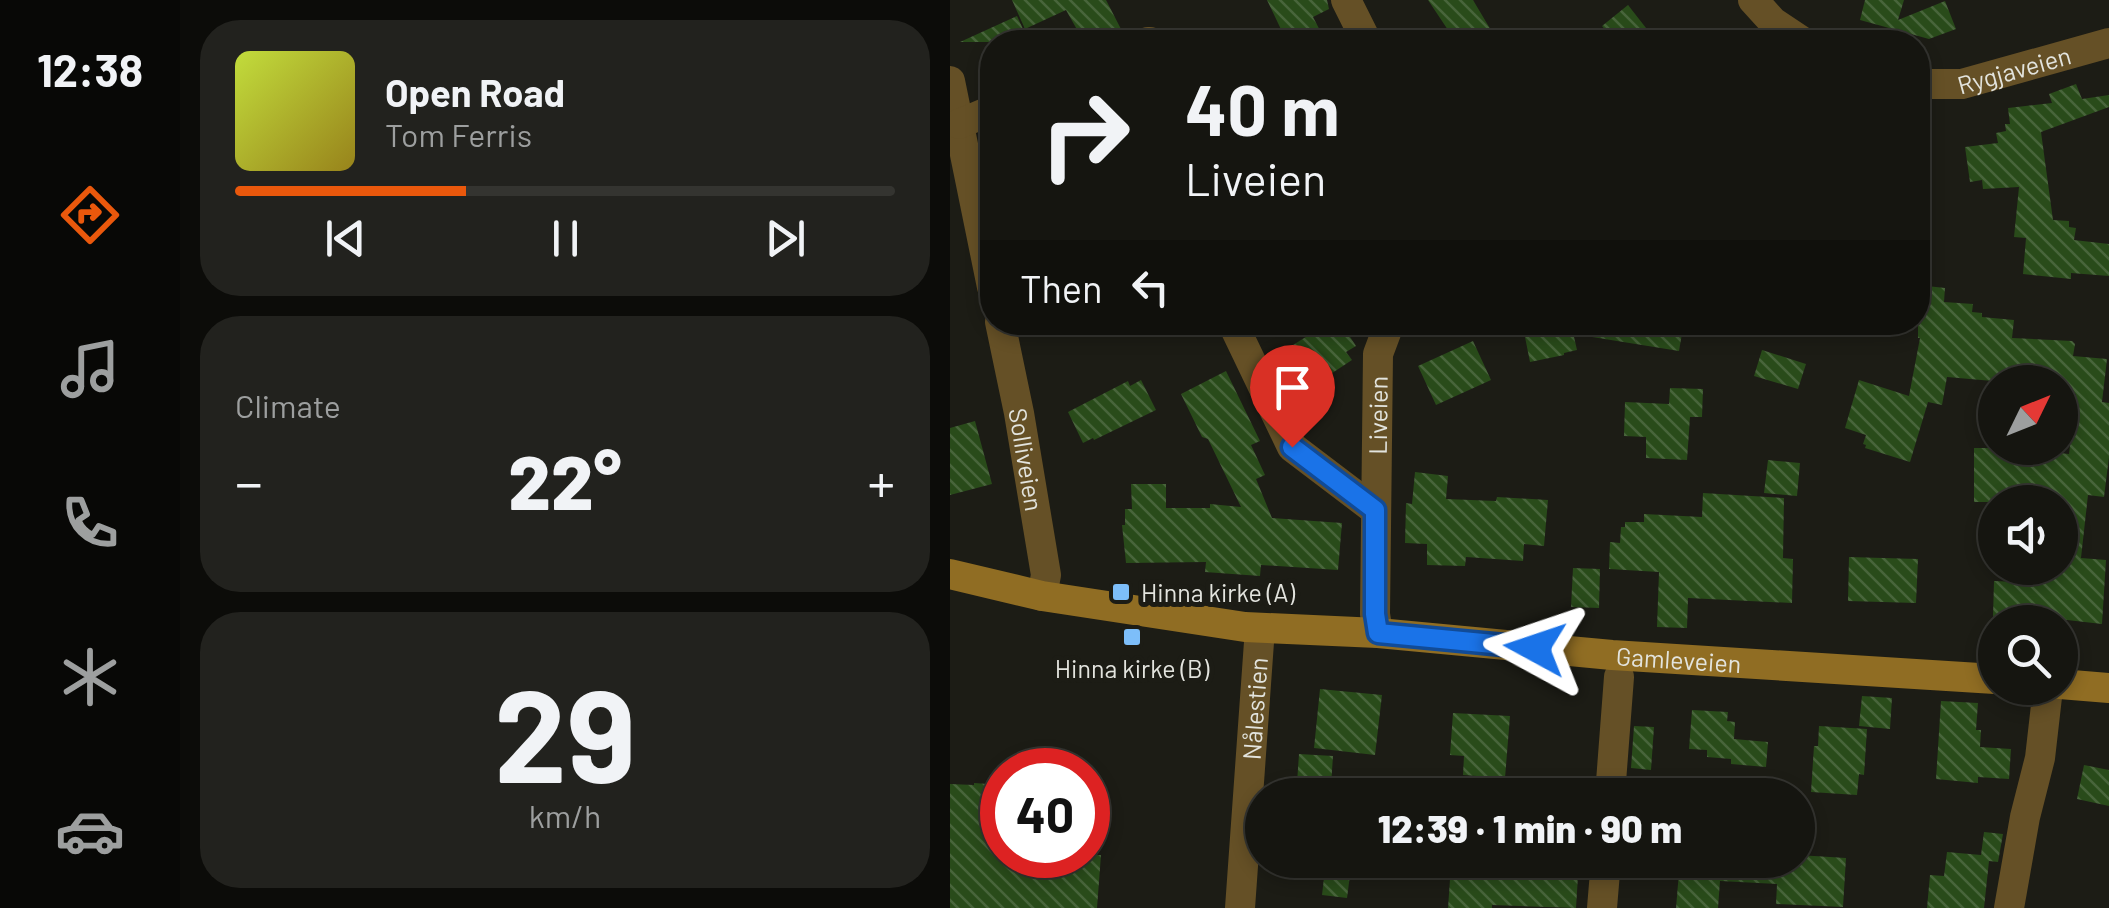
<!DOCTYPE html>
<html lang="en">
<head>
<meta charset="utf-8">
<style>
  :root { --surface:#151510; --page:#22221e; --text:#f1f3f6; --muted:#9d9f9f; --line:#343430; --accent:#ea580c }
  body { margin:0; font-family:Barlow,sans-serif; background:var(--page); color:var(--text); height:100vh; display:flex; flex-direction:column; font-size:38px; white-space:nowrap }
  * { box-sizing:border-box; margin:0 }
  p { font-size:32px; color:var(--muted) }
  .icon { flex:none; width:55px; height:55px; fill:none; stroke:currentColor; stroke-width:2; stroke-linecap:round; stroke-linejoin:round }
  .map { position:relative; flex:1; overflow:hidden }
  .details { display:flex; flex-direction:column; gap:20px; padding:20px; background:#0c0c09; width:770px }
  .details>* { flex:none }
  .hud { position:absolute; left:30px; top:30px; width:950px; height:305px; border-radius:40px; box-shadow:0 5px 15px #0003,0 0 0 2px var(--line); background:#151510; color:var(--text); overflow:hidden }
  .needle { width:65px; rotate:47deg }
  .controls { position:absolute; left:1028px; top:365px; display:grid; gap:20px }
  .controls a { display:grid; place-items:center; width:100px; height:100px; border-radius:50%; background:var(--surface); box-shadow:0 5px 15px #0003,0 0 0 2px var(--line); font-size:50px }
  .speed { position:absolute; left:30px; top:748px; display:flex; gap:20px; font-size:50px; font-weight:700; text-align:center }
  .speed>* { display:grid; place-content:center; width:130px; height:130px; border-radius:50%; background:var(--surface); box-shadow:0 5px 15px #0003,0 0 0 2px var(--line); line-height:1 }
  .speed .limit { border:15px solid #d22; background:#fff; color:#111 }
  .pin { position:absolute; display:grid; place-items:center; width:85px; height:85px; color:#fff; margin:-102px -42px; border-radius:50% 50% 50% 0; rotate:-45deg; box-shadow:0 0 10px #0007 }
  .pin .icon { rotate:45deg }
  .me { position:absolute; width:110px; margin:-55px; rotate:275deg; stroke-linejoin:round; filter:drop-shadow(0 0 8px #0008) }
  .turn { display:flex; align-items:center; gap:35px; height:210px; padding:0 40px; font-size:45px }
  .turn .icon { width:130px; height:130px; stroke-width:2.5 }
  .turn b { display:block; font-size:70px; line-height:85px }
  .then { display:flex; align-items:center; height:95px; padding:0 40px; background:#0003; gap:20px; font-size:38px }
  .big { font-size:75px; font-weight:800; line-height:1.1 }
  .details .card { flex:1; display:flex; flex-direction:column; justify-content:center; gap:15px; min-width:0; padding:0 35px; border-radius:40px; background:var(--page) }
  .details .dial { align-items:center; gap:0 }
  .dial b { font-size:130px; line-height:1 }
  .song { display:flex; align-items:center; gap:30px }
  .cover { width:120px; height:120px; border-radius:15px; background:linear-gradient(135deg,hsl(70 70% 55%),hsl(50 70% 35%)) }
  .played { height:10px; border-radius:5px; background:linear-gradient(90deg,var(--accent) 35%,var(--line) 35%) }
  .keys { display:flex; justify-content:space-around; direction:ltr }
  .heat { display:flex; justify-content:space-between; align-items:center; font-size:55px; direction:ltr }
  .trip { position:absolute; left:295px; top:778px; width:570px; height:100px; border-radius:50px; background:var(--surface); box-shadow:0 5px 15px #0003,0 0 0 2px var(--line); font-weight:800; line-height:100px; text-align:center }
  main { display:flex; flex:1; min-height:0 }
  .tab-bar { display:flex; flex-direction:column; width:180px; justify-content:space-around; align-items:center; background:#080806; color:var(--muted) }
  .tab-bar .icon { width:70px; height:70px }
  .tab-bar .active { color:var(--accent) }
  .tab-bar b { font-size:45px; color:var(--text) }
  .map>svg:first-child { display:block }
  .building { fill:url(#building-back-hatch) }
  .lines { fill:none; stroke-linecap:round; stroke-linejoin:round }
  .street { stroke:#655026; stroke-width:30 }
  .secondary { stroke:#906d23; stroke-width:30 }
  .route-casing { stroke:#114b97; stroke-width:25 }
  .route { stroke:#1a73e8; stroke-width:18 }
  .poi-dot { fill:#7dbef9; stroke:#1c1c15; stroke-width:4 }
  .labels { text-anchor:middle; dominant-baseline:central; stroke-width:10; stroke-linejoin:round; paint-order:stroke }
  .street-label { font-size:25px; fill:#e3e4de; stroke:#1c1c15 }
  .poi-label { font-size:25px; fill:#e3e4de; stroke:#1c1c15; text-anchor:start }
</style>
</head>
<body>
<main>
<nav class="tab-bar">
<b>12:38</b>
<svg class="icon active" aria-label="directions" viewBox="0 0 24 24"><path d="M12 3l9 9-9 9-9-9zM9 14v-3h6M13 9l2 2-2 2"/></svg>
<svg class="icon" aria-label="music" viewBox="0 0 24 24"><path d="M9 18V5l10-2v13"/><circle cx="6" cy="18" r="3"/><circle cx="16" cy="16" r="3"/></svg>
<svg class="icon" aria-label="phone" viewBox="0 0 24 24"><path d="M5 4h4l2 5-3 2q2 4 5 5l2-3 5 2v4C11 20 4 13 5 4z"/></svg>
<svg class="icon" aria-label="climate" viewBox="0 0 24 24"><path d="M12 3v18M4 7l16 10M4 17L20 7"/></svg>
<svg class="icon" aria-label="car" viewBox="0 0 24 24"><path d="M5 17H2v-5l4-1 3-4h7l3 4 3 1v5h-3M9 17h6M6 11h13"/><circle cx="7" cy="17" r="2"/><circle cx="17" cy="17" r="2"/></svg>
</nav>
<section class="details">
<div class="card">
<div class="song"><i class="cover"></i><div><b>Open Road</b><p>Tom Ferris</p></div></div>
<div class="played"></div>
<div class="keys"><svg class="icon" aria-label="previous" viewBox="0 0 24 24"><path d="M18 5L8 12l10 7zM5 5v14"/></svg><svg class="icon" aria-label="pause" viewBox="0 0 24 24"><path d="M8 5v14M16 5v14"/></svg><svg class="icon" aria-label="next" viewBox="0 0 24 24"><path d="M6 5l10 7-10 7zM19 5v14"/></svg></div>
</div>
<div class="card"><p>Climate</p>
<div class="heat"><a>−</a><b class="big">22°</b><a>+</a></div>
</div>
<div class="card dial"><b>29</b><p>km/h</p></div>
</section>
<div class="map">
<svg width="1159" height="908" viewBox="0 0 1159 908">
  <defs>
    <pattern id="building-back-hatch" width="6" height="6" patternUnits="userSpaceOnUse" patternTransform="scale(2.5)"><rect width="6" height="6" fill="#294b1a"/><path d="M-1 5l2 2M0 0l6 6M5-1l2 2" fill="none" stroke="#48653b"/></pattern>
  </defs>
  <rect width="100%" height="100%" fill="#1c1c15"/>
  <!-- building -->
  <path class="building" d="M62,0H156L172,31L150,42H134L116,10L75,29Z
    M317,0H377L379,9L363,17L376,42H337Z
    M478,0H523L548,42H506Z
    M915,0H954L948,20L995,1L1006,29L979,39L910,20Z
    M678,5L707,42H665L652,26Z
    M67,16L79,42H10Z
    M1126,84L1132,99L1159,95V107L1091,132L1103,220L1119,221V227L1126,228L1124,240L1159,244V276L1121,273V279L1073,274L1076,238L1064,237L1069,187L1033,189L1032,180L1020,182L1015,147L1048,143L1046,133L1056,131L1055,124H1060L1058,108L1102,103L1099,94Z
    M968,285L995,288L994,302L1023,304L1022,312L1032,313V317L1064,320L1062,338L1122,341L1125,344L1123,356L1157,359L1152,402L1159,403V457L1154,497L1138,495L1131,558L1156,560L1152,624L1117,620L1043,617L1044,581L1069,582V574L1110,575V499H1063V502H1024V448H1067L1119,454L1126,394L1110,392V382H1054L997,377L992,405L978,402L960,462L915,448L916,445L913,444L916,435L895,428L909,380L959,396L970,338H968Z
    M637,322H734L729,351L636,336Z
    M378,323L384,332L393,326L406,346L396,352L402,360L361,387L347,365L354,361L343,345Z
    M622,328L627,350L614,353V355L580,362L575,337Z
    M523,341L541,380L486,405L468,366Z
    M812,350L856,364L848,389L804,376Z
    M276,371L310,441L301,445L315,475L306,479L322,518L392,523L388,570L311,565L310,576L255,572L256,562L176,563L172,525H175V509H182L181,484H216V508H260V504L291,507L258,439L252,437L231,394Z
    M191,380L206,410L144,440L143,438L133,443L118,412L178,381L180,386Z
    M720,388L753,389L752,417H740L737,460L696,458V437L674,436L675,402L719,404Z
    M25,421L42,484L0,495V428Z
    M818,460L850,463L847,496L814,493Z
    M465,472L498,476L496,499L546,501L547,497L598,500L594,546L574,544L573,561L516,557L515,566L477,565V544L455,543L456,503L462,504Z
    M753,493L834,498L833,558L843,559L842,603L738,598L737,628L707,627L709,572L659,569L660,542L670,543L671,527H675V522H694V514L752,517Z
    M899,557L968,559L966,603L898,601Z
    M623,568L650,569L649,608L621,607Z
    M370,689L432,695L425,755L364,748Z
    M912,696L942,698L940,729L909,726Z
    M991,701L1028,703L1026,730H1031L1030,747L1061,749L1059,779L1028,777V783L986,779Z
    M742,710L778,712L777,721L785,722L784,739L818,742L816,767L781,764V759L757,757V750L739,749Z
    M503,713L560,716L555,778L513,775L514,756L500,755Z
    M684,726L704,727L701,770L681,768Z
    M869,726L917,729L914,775L909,774L907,795L861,792L864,746H868Z
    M349,754L383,756L381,786L347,783Z
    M1134,765L1159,770V806L1127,799Z
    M24,783L52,785V855H151L147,908H0V784L24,785Z
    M1034,832L1053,834L1048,862L1039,861L1034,908H977L980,875L994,876L997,852L1031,855Z
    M848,855L896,858L893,907L826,904L827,884L770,881L768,908H726L730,860H848Z
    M376,860H402L397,898L372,895Z
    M525,860L599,864V860H629L626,908L542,905V908H498L501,865L525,867Z"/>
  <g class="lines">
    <!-- street -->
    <g class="street">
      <path d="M396,0L417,42"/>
      <path d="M803,0L823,22L853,42"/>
      <path d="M198,42H200"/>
      <path d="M0,81L42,287"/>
      <path id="s1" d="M968,84H1012L1159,43"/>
      <path d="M9,124L42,110"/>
      <path id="s2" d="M50,322L69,413L96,575L92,596"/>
      <path d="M282,322L342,447L425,510"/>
      <path id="s3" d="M428,633L425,614L428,354L440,322"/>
      <path d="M660,795L669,677"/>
      <path id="s4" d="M290,908L310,628"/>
      <path d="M652,908L656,860"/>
      <path d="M1059,908L1075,817L1090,758L1098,688"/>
    </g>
    <!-- secondary -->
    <g class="secondary">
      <path id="s5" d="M0,574L92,596L295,627L428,633L662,655L1045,679"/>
      <path d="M1110,684L1159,688"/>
    </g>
  </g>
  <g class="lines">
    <defs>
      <path id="route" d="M342,447L425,510V614L428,633L585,648"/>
    </defs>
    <!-- route casing -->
    <use href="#route" class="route-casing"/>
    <!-- route -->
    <use href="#route" class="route"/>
  </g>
  <!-- markers -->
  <g class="poi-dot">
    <rect x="161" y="582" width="20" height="20" rx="5"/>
    <rect x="172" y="627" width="20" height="20" rx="5"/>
  </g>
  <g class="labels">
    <!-- street labels -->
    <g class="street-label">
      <text stroke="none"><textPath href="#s1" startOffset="98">Rygjaveien</textPath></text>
      <text stroke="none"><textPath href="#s3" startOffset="218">Liveien</textPath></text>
      <text stroke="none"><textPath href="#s2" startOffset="140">Solliveien</textPath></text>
      <text stroke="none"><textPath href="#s5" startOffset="735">Gamleveien</textPath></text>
      <text stroke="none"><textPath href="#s4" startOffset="200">Nålestien</textPath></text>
    </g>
    <!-- poi labels -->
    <g class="poi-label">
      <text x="191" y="592">Hinna kirke (A)</text>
      <text x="182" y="668" text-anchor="middle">Hinna kirke (B)</text>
    </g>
  </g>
</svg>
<div class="controls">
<a><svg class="needle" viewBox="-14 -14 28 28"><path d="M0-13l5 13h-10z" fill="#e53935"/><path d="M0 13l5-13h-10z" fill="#9d9f9f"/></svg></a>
<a><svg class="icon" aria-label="sound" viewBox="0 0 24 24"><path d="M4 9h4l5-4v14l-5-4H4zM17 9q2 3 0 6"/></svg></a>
<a><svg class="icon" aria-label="search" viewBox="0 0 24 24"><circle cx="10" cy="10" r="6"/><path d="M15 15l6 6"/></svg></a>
</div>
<div class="speed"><div class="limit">40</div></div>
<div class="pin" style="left:342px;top:447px;background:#d93025"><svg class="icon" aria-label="arrive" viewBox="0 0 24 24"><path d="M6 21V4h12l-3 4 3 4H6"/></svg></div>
<svg class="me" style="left:585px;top:648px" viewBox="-20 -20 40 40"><path d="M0-17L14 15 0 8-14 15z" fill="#1a73e8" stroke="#fff" stroke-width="4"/></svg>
<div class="trip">12:39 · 1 min · 90 m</div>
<div class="hud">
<div class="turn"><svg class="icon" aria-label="right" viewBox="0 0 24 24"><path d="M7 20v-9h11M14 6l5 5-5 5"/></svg><div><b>40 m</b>Liveien</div></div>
<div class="then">Then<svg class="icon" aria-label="left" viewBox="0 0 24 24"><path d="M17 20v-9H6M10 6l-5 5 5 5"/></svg></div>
</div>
</div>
</main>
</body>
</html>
